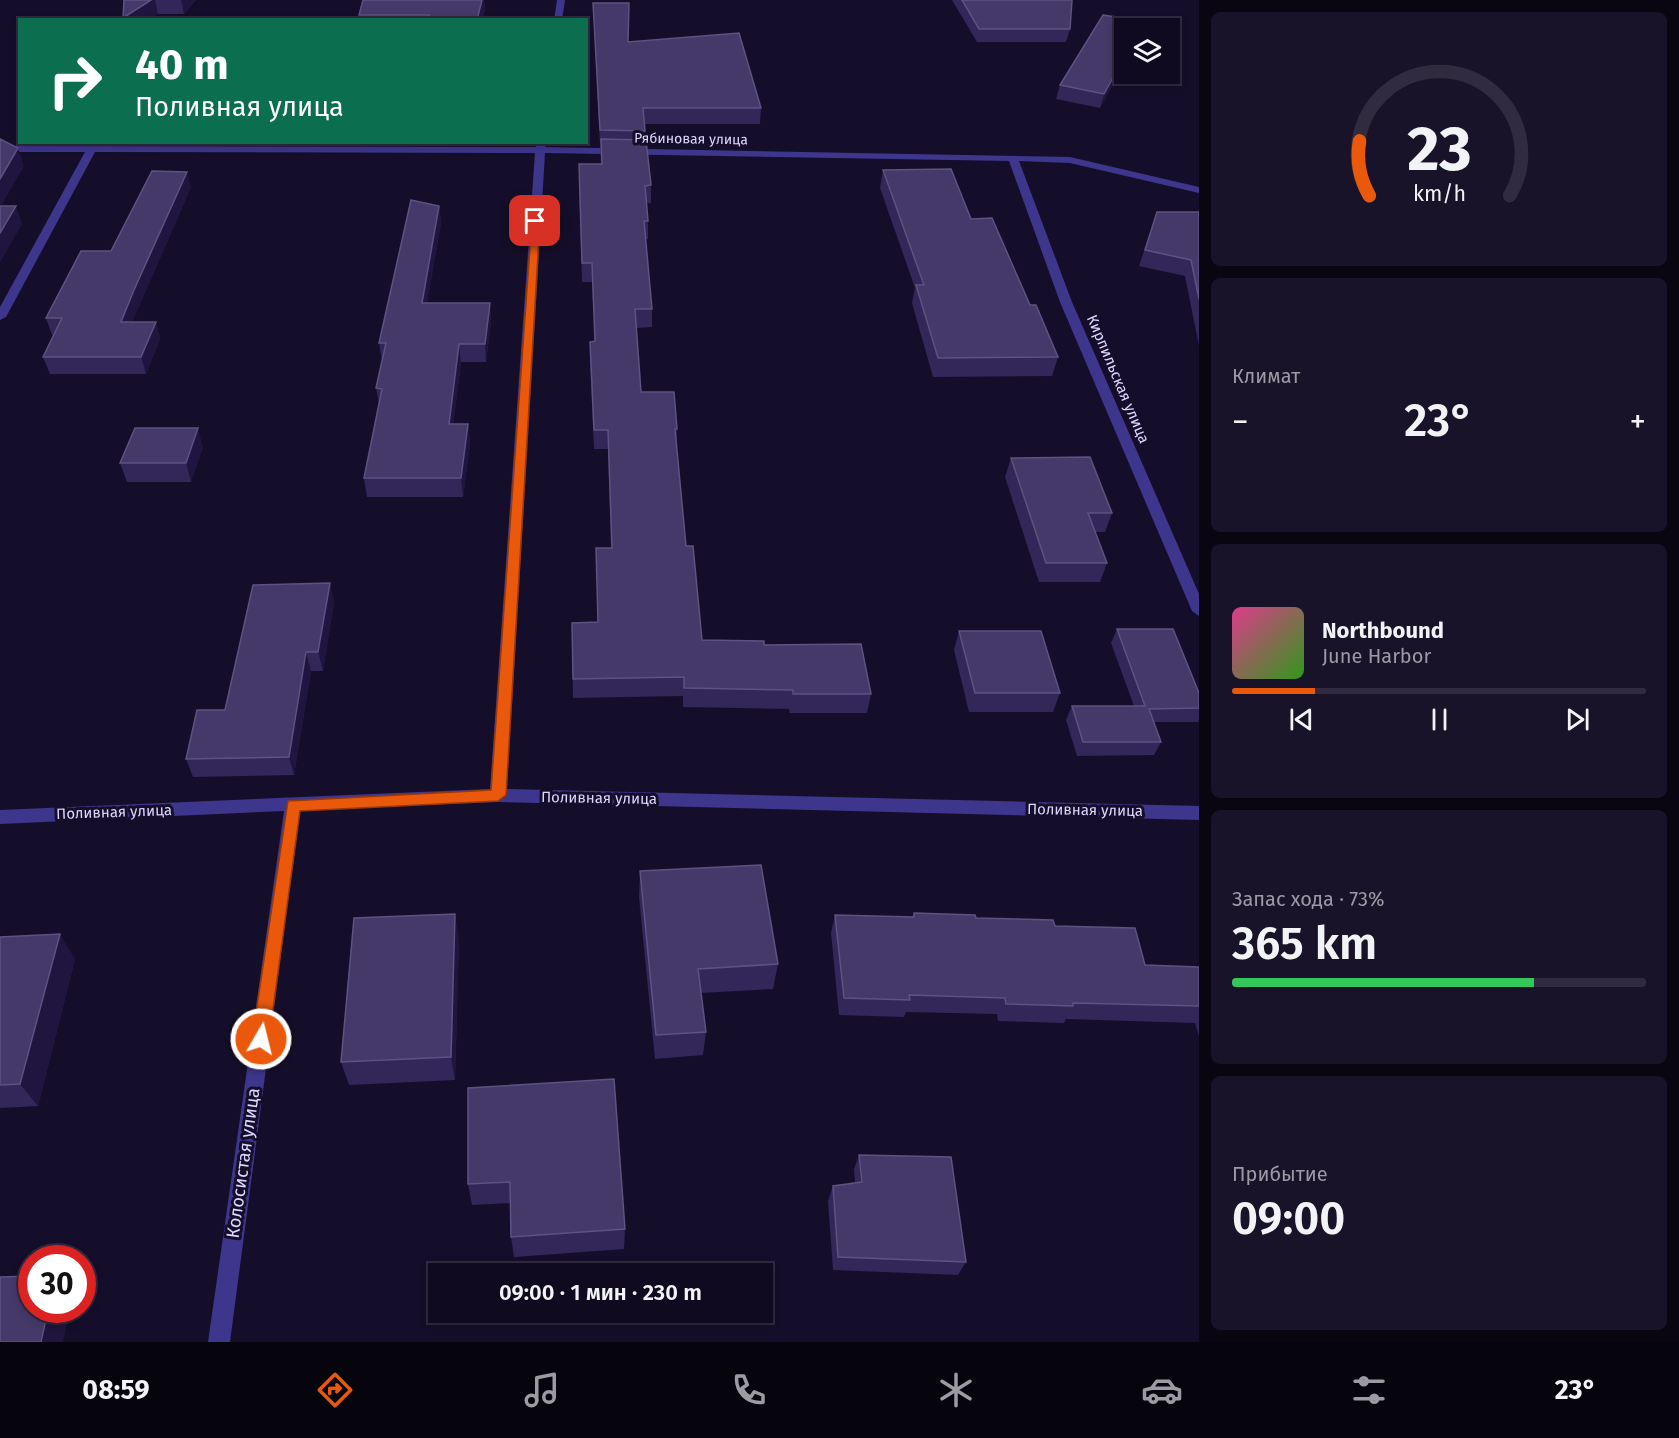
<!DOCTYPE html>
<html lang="ru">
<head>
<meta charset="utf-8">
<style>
  :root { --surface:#100a20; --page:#191329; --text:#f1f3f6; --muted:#9c9aa5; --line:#302b3e; --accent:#ea580c }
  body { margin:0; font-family:"Fira Sans",sans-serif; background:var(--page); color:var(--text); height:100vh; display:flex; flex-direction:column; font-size:22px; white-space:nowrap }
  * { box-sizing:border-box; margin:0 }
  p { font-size:20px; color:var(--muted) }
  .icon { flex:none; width:33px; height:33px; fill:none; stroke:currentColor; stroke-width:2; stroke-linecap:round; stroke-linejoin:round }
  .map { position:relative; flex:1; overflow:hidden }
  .panel { display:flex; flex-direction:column; gap:12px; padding:12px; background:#090612; width:480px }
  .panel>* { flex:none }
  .hud { position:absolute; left:18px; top:18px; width:570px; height:126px; border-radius:0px; box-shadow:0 3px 9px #0003,0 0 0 2px var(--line); background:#0b6e4f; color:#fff; overflow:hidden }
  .tools { position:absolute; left:1114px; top:18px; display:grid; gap:12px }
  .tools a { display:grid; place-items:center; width:66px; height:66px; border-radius:0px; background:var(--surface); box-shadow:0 3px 9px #0003,0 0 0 2px var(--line); font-size:30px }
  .speed { position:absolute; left:18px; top:1245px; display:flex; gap:12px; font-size:30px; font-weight:700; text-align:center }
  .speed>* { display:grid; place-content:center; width:78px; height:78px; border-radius:50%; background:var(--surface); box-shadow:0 3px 9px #0003,0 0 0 2px var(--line); line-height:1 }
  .speed .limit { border:9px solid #d22; background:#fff; color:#111 }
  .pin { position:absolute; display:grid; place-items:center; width:51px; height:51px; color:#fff; margin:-26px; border-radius:12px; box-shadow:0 3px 9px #0006 }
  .me { position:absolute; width:66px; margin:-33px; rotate:8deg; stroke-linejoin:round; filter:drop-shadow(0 0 4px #0008) }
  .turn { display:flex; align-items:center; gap:21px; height:126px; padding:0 18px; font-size:27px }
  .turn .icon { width:78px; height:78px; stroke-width:2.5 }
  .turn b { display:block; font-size:42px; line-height:51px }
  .big { font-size:45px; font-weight:600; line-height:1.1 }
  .panel .widget { flex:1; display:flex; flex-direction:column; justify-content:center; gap:9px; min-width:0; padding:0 21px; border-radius:9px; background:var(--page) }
  .panel .dial { align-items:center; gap:0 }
  .dial svg { height:156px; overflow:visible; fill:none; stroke:var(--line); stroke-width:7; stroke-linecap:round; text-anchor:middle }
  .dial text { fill:var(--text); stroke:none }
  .song { display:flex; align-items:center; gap:18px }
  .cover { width:72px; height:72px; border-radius:9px; background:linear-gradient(135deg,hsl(330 70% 55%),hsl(110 70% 35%)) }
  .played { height:6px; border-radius:3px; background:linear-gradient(90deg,var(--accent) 20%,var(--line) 20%) }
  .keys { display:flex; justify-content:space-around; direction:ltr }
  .heat { display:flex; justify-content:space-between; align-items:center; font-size:33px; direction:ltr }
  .charge { height:9px; border-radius:4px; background:linear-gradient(90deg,#34c759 73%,var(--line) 0) }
  .trip { position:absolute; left:428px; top:1263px; width:345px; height:60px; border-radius:0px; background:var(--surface); box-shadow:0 3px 9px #0003,0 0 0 2px var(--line); font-weight:600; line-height:60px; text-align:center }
  .tabs { display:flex; height:96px; justify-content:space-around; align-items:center; background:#06040d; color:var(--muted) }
  .tabs .icon { width:42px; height:42px }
  .tabs .selected { color:var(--accent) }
  .tabs b { font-size:27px; color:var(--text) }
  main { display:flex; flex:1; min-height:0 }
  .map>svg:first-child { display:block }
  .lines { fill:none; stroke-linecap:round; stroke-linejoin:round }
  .minor { fill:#3e368c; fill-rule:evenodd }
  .wall { fill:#332659 }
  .shaded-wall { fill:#1f153e }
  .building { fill:#45396a; stroke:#5d5282; stroke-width:1.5 }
  .route { fill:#ea580c; stroke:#983908; stroke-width:1.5 }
  .labels { text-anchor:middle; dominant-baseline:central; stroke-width:6; stroke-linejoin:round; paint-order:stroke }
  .far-street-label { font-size:14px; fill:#ded7ff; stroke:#150e2a }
  .street-label { font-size:15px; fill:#ded7ff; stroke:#150e2a }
  .near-street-label { font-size:18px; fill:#ded7ff; stroke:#150e2a }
</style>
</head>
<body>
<main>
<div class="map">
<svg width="1199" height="1342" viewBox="0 0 1199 1342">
  <rect width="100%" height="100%" fill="#150e2a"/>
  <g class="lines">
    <!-- minor -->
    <path class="minor" d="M557,0H565L562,20H554Z
      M536,142H546L545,147L1070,157L1199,187V193L1070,163L1019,161L1072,302L1199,594V616L1192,611L1060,302L1009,161L545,153L507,789L1199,806V820L498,802L300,810L230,1342H208L284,811L0,824V810L490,789L535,153L95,152L6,317L0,320V307L85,152H0V146L536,147Z"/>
  </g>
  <!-- wall -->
  <path class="wall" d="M124,0H196L184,14H158Z
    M363,0H484L485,10L482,20H359V15Z
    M952,0H1072L1070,29L1066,42H977Z
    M593,3L628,42L761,108L760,124H645V140L651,185V203H647L648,221V239H646L652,309V327L636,328L641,392L677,429L676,446L686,546L702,640L764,645L871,694L867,713H790L789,709L683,707V696L573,698L572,623L598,622L596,548H611L608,449H594L590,360V342L595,341L592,282H582L579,182L601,164Z
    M1125,28V63L1100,108L1056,99L1060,85Z
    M883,170L971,219L1058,357L1052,376L933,377L912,303L915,288L880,188Z
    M191,187L132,322H156L160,339L146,374H50L43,357L54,335H52L46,318L111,251Z
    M439,206L441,223L427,303H490L491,321L486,362H461L453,424H468L470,443L463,497H367L364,478L379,404L376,388L382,361L379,343Z
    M1157,212H1199V346L1185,276L1139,266Z
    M203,447L191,482H127L120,463Z
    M1011,458L1112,513L1105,532H1095L1107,563L1100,582H1039L1005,477Z
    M334,602L323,671H311L294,775L193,777L186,759L225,710Z
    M1117,629L1199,693V720L1198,722H1154L1161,742L1154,755L1077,756L1066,720L1072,706H1134L1111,643Z
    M959,631L1060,693L1053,712H969L954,650Z
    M640,871L778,964L773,989L701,993L706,1032L703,1055L655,1059L639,897Z
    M914,913L976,918L1055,926L1145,965L1199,967V1036L1195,1023L1066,1019L1064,1023L998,1021L997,1014L906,1012L904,1017L839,1015L831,933L835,915L912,917Z
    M0,937L75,959L38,1106L0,1108Z
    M459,939L455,1080L349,1085L341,1062Z
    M468,1088L625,1229L624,1249L514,1257L511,1237L510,1203L472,1205L468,1184Z
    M859,1155L966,1262L958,1275L833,1270L828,1201L833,1186L855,1183L854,1169Z"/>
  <!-- shaded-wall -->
  <path class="shaded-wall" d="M151,0H155L158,14L149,20H123V18Z
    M181,0H196L184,14Z
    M482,0H484L485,10L482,20H477Z
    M1125,56V63L1100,108L1104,94Z
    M18,148L24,166L0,208V179Z
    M187,172L191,187L139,306L126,339L121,322L134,290Z
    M16,206L22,224L0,263V233Z
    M439,206L441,223L424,321L422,303Z
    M490,303L491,321L486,362L485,344Z
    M156,322L160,339L146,374L141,357Z
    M459,344L461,362L451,443L449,424Z
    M468,424L470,443L463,497L461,478Z
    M198,428L203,447L191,482L186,463Z
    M330,583L334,602L323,671L318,652Z
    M306,652L311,671L294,775L289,757Z
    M455,914L459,939L455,1080L451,1057Z
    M60,934L75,959L38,1106L20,1084Z
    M48,1310H70L63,1342H41Z"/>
  <!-- building -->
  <path class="building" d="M124,0H151L123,18Z
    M363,0H482L477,20H428L429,15H359Z
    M962,0H1072L1070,29H979Z
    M593,3H629L628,42L739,33L761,108H643L645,131L600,130Z
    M1103,15L1123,18L1129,28H1125V56L1104,94L1060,85Z
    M0,139L18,148L0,179Z
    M601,139L646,140L651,185L645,186L648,221H644L652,309H635L641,392H674L677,429H675L686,546H693L702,640L764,641V645L861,644L871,694H793V690L684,688V677L573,679L572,623L598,622L596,548H612L608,430H594L590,342L595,341L592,263H582L579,164H602Z
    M951,169L971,219L992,218L1030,305H1036L1058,357L938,358L916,285H924L883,170Z
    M152,171L187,172L134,290L121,322H156L141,357H43L62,318H46L81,251H111Z
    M411,200L439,206L422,303H490L485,344H459L449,424H468L461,478H364L382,389L376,388L386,343H379Z
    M0,206H16L0,233Z
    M1157,212H1199V299L1191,260L1145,250Z
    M135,428H198L186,463H120Z
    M1090,457L1112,513H1088L1107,563H1046L1011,458Z
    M330,583L318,652H306L289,757L186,759L197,710H225L253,585Z
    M1117,629H1173L1199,693V708L1149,709L1161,742H1083L1072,706H1145Z
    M959,631H1041L1060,693H975Z
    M761,865L778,964L698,969L706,1032L656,1035L640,871Z
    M914,913L975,915L976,918L1053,920L1055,926L1135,928L1145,965L1199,967V1006L1073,1003V1006L1006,1004L1005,998L909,995L910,1000L844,998L835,915L914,917Z
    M455,914L451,1057L341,1062L354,918Z
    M60,934L20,1084L0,1085V937Z
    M614,1079L625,1229L511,1237L510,1182L468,1184V1088Z
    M859,1155L951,1157L966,1262L838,1257L833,1186L862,1182Z
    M32,1276V1310H48L41,1342H0V1277Z"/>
  <!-- route -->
  <path class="route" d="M532,219L540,221L506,795L498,801L300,811L269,1039L267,1044L261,1047L255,1044L252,1039L288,801L491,790Z"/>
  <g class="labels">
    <!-- far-street labels -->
    <g class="far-street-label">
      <text transform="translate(691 139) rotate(1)">Рябиновая улица</text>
    </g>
    <!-- street labels -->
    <g class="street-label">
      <text transform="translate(1118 379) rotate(67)">Кирпильская улица</text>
      <text transform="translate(599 798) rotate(1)">Поливная улица</text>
      <text transform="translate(1085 810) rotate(1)">Поливная улица</text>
      <text transform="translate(114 812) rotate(-2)">Поливная улица</text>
    </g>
    <!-- near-street labels -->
    <g class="near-street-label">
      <text transform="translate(243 1163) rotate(-82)">Колосистая улица</text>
    </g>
  </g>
</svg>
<div class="tools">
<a><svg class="icon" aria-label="layers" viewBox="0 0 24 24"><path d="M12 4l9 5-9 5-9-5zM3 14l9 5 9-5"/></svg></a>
</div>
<div class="speed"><div class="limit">30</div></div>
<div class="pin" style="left:535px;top:221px;background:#d93025"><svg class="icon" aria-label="arrive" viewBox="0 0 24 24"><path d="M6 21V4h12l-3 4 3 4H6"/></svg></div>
<svg class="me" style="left:261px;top:1039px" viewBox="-20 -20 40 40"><circle r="17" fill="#ea580c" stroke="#fff" stroke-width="3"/><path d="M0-11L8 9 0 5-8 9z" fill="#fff"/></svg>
<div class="trip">09:00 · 1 мин · 230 m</div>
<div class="hud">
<div class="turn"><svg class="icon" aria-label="right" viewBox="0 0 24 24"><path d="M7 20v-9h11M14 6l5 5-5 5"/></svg><div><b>40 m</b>Поливная улица</div></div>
</div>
</div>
<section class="panel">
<div class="widget dial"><svg viewBox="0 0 100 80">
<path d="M14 69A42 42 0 1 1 86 69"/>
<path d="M14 69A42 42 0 0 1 9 41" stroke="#ea580c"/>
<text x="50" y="56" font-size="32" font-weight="700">23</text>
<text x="50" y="72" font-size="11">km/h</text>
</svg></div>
<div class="widget"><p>Климат</p>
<div class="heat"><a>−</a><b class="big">23°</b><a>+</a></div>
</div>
<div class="widget">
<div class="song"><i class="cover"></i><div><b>Northbound</b><p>June Harbor</p></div></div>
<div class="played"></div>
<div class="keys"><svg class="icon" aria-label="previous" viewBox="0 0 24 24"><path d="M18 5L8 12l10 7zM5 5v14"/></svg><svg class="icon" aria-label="pause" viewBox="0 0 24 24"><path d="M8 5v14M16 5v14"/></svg><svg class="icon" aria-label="next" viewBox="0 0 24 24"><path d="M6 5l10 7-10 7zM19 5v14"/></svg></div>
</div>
<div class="widget"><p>Запас хода · 73%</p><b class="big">365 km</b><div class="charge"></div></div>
<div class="widget"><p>Прибытие</p><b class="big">09:00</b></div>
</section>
</main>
<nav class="tabs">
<b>08:59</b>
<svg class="icon selected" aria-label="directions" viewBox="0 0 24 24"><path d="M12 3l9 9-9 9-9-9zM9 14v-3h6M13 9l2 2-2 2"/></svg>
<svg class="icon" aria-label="music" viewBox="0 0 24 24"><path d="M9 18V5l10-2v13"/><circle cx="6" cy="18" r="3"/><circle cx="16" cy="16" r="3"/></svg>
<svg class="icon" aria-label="phone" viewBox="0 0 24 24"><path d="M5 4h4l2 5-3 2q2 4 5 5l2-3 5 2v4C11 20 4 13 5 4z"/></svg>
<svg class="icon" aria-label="climate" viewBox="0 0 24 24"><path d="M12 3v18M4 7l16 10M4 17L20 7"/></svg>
<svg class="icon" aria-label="car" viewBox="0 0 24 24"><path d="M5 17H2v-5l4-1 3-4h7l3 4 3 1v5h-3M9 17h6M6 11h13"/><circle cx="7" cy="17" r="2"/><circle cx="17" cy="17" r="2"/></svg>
<svg class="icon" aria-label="filters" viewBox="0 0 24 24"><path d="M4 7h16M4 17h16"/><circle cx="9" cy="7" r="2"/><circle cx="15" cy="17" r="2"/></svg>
<b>23°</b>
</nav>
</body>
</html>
